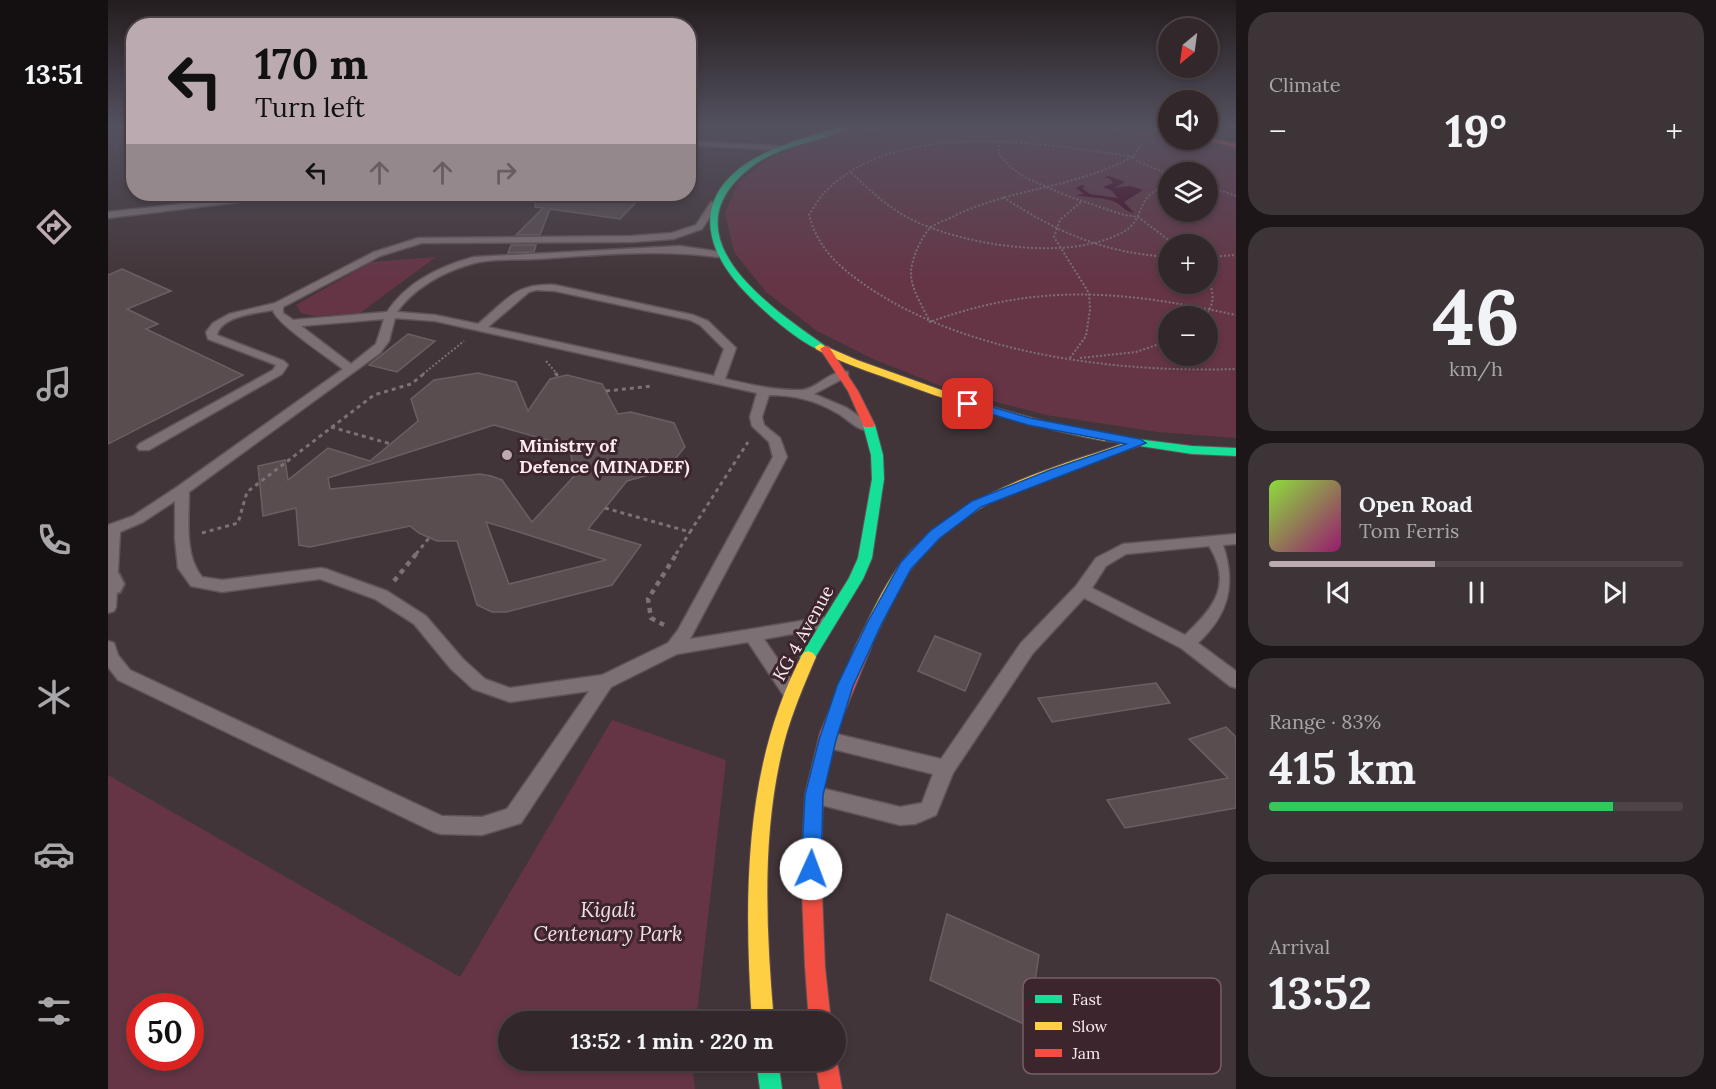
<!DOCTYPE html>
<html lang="en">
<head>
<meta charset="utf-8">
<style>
  :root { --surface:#32282b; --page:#3d3437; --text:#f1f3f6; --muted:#a8a6a9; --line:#4d4447; --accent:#bbabb0 }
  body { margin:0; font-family:Lora,serif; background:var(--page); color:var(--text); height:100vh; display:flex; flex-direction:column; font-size:22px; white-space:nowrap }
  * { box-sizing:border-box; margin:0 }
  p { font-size:20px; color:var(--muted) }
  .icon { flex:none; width:33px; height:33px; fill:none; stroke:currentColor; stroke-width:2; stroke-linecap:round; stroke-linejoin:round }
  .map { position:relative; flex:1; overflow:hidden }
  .details { display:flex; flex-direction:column; gap:12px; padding:12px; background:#1c1618; width:480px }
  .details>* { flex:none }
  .hud { position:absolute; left:18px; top:18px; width:570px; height:183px; border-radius:24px; box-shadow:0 3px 9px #0003,0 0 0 2px var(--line); background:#bbabb0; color:#111; overflow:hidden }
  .needle { width:39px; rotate:209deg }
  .tools { position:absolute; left:1050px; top:18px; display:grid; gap:12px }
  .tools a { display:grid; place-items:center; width:60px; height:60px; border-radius:50%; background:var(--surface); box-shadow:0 3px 9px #0003,0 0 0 2px var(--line); font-size:30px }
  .speed { position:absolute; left:18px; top:993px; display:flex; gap:12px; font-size:30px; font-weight:700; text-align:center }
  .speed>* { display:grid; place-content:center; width:78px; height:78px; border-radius:50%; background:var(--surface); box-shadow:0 3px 9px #0003,0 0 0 2px var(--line); line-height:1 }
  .speed .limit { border:9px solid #d22; background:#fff; color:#111 }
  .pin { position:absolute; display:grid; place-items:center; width:51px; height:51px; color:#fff; margin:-26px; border-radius:12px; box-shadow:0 3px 9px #0006 }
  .me { position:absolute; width:66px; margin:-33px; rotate:2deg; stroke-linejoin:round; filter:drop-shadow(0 0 4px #0008) }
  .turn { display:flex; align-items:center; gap:21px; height:126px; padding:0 30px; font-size:27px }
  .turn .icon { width:78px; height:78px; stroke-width:2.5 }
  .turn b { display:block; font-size:42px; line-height:51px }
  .lanes { display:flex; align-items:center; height:57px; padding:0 30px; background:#0003; justify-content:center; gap:30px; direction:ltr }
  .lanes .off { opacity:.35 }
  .big { font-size:45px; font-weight:700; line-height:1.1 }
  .details .tile { flex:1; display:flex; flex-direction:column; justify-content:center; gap:9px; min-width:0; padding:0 21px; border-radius:24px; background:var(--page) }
  .details .dial { align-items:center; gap:0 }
  .dial b { font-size:78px; line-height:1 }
  .song { display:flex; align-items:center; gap:18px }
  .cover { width:72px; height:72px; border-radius:9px; background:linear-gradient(135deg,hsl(90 70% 55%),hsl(320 70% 35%)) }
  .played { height:6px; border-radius:3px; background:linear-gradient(90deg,var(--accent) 40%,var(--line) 40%) }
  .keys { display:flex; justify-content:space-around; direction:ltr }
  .heat { display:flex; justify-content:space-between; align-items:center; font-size:33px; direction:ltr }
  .charge { height:9px; border-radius:4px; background:linear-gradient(90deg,#34c759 83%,var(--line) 0) }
  .trip { position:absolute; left:390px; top:1011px; width:348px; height:60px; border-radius:30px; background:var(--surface); box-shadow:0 3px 9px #0003,0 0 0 2px var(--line); font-weight:700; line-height:60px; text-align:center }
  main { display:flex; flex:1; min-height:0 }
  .menu { display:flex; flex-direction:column; width:108px; justify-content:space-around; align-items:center; background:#141011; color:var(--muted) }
  .menu .icon { width:42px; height:42px }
  .menu .current { color:var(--accent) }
  .menu b { font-size:27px; color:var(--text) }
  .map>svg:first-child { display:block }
  .green { fill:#653546; fill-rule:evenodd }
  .water { fill:#440523 }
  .building { fill:#594d50; stroke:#6b5f63; stroke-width:1.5; fill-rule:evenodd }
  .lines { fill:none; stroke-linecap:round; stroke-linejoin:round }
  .lane-casing { stroke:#5f5357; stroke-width:3 }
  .street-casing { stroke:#5f5357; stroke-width:4 }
  .fast-casing { stroke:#5f5357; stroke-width:2 }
  .slow-casing { stroke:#5f5357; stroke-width:2 }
  .jam-casing { stroke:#5f5357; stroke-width:2 }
  .path-far2 { stroke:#7c7174; stroke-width:2; stroke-dasharray:2 2; stroke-linecap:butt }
  .path-far1 { stroke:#7c7174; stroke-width:3; stroke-dasharray:4 4; stroke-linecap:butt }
  .path { stroke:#7c7174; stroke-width:4.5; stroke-dasharray:5 5; stroke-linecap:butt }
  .lane { fill:#7c7074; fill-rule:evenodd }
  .street { fill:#7c7074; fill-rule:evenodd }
  .fast { fill:#16e098; fill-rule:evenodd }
  .slow { fill:#ffcf43; fill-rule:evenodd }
  .jam { fill:#f24e42; fill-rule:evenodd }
  .route { fill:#1a73e8; stroke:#114b97; stroke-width:1.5 }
  .poi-dot { fill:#bbabb0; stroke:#3d252d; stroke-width:2 }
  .labels { text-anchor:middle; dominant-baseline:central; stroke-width:6; stroke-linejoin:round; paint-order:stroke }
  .poi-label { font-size:18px; font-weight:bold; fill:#fcebf0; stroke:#3d252d; text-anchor:start }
  .street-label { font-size:18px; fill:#fcebf0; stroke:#3d252d }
  .near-park-label { font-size:21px; font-style:italic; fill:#f4dde4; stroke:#3d252d }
  .key { fill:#3d252d; stroke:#766068; stroke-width:1.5 }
  .key-label { font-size:16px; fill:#fcebf0 }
</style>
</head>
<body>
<main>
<nav class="menu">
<b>13:51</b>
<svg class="icon current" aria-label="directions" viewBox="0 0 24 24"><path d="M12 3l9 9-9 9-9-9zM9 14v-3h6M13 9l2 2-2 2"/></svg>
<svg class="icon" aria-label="music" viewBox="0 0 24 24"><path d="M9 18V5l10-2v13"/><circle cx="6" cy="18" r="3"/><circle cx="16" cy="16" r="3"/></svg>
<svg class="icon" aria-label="phone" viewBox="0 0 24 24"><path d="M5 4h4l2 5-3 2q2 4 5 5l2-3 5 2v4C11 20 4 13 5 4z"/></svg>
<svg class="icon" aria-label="climate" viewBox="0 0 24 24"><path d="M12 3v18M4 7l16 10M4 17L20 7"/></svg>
<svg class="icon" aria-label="car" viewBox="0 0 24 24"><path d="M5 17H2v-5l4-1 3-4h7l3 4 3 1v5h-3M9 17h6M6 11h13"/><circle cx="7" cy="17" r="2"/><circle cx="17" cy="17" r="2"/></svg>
<svg class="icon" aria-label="filters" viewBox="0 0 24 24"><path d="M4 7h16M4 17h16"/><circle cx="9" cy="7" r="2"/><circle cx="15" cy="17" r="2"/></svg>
</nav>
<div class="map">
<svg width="1128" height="1089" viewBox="0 0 1128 1089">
  <rect width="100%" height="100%" fill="#423539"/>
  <!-- green -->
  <path class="green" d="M756,127H1010L1060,136V140H1082L1128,149V438L1050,432L938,415L843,390L765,359L709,331L658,292L626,252L617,213L630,183L660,159L702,140ZM1060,172H1100V212H1060ZM1060,244H1100V284H1060ZM1060,316H1100V356H1060Z
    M328,257L252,313L206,316L193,313L188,305L263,262Z
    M504,720L618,760L588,1021L400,1022V1060L584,1061L587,1089H0V775L352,977ZM32,1006H82V1058H32Z"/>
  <!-- water -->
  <path class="water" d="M1001,176L1017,182L1006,188L1022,186L1035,190L1016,202L1026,213C1017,211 1015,207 1009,203C999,197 980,198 968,195L976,194L968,188L974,185L977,186L974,188L982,194L1010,198L1004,191L995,187L1005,183L1002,179L996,177Z"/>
  <!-- building -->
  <path class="building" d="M428,194H536L512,219L442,209L432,235H408L435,208L427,207Z
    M403,245H428L426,252L400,253Z
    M14,269L63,291L19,309L50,324L38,329L135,375L0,444V275Z
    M300,334L327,341L289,372L261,365Z
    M370,373L408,382L420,411L442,379L459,375L494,384L510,414L523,412L566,423L577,447L558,470L519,481L480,529L533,545L504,585L398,612H384L369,605L349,541H329L311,533L302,526L202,547L191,545L188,508L155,516L150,466L177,460L180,480L220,448L262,461L310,421L303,399L326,380ZM386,425L461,446L467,475L424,522L394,480L383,476L372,474L222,489L220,478ZM378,522L414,533L498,560L401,584Z
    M827,636L873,654L857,691L810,671Z
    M1048,683L1062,703L944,722L930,698Z
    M1118,727L1128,737V808L1017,828L999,800L1120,778L1081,739Z
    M839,914L931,955L920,1026L822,980Z"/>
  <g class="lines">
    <defs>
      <path id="lane" d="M580,141L670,146L674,148L670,150L580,145Z
        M165,194H186L182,196L0,218V212Z
        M603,202L610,204L594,229L565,239L524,242L314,243L272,256L175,307V313L185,320L279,312C299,282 332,266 366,257L572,246L613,252L615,254L610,257C549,249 489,255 428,259C406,260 380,258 360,265C333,273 305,289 289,312L327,315L370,324C399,300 407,283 447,285L585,315L600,321L628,348L617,379C640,384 669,391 693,390C709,390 723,368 740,372V376L706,394L739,408L762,424L763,427L762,430C750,432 739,418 729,413C708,400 685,395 661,395L654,417L656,425L672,438L679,457L582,639L717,617L723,619L725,623L723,627L656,639L688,686L691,691L688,696L682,698L676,696L640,642L569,654L503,687L413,823L374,835L333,834L326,832L10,680L0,667V641L6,643L10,655L22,670L334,816L374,817L399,809L481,691L402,702L365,689L343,669L306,624L267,599L212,579L114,592L83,586L70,568L67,539V501L35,522L12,532L8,607L6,611L0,613V525L25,516L69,487L235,369C222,359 166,322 165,310C149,313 113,316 109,335L176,361L180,365L174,374L41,450H31L29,447L31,444L165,370L168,365L100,339L98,332L105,323L121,314L167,303L266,252L310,238L524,236L564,233L588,225ZM428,290L447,291L582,320L592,325L616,349L606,376L380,327L421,292ZM287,318L327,321L649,393L642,417L644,426L661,442L665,457L570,630L560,643L494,675L402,688L377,679L355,659L318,616L279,591L218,569L213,568L114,580L94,577C76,555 81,519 81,492L272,353L281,341ZM276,319L268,344L243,364L193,326Z
        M1128,534V544L1115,545C1128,584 1121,614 1090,643L1128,671V688L1122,686L1073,648L976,598L925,653L845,773L828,815L807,824L792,825L702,802L699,796L702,790L709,787L792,807L814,803L825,774L713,746L711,740L713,734L720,732L833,759L913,643L968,586L988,558L1015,544ZM1101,546C1125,584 1106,608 1077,635L984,588L998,566L1018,554Z"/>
      <path id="street" d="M0,571L11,574L16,584L12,592L1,595Z"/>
      <path id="fast" d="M733,127H744C711,143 672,144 642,168C557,235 660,306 716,345L717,347L712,350C692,343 658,313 643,298C600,256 580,203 639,163C667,145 701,137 733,127Z
        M1038,127L1060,129V133L1041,129Z
        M761,422L767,425L775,455L776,479L764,558L755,579L705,661L700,663L695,661L692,657L741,578L750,558L764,479L763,455L755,425Z
        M997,435L1084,446L1128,448V456L1084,454L993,440L991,438Z
        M648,1060H670L674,1089H652Z"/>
      <path id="slow" d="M712,344L749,360L864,401L942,423L1001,436L1003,438L997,441C921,427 849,404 776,377C753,369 730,361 708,349L707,347Z
        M1030,439L1036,443L1034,445C953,472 857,496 804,568C786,593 776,622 761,649L756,651L751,649L748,645C764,613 779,577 803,551C850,501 915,477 978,456C995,451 1012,444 1030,439Z
        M700,651L705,653L708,657C696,685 684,713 676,743C653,834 658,929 666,1022H644C636,898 635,766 695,653Z"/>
      <path id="jam" d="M1100,137L1128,144V148L1098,140Z
        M717,346L721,347L750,391L767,425L765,427H757L755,425L740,391L712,349Z
        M756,639L761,641L764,645L728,733L715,794L713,868L717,967L723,1022H701L697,967L693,868L697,794L712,733L748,645L751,641Z
        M728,1056L734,1089H712L707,1060H728Z"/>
    </defs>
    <!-- lane casing -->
    <use href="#lane" class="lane-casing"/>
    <!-- street casing -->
    <use href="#street" class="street-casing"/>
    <!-- fast casing -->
    <use href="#fast" class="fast-casing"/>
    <!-- slow casing -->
    <use href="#slow" class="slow-casing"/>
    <!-- jam casing -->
    <use href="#jam" class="jam-casing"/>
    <!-- path-far2 -->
    <path class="path-far2" d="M993,127L1021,131
      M760,130L779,127
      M890,141L891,154L901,166L918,178L962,197L1016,215L1030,217L1066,244
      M1034,144L1025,157L1029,161L1060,174
      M1024,157C968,188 903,188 846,216C839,220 827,223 821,229C813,238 804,258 803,271C802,288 815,307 822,322C931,282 1017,291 1128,315
      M1025,157C935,143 792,119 720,189C712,196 707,206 701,215C710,249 732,268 760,287C860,355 1010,373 1128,369
      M743,173C760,188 777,205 797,216C849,245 961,263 1015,232C1039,219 1025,196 1060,185
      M1100,186L1128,196
      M895,197C951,233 993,252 1060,257
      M1100,257L1128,255
      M1097,316C1107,304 1106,293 1100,279
      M962,358L978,336L982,310L981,293L946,237L952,220L974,201
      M972,358L1028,352L1060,341
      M438,361L449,374
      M315,374L356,341"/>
    <!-- path-far1 -->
    <path class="path-far1" d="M447,373L451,377
      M498,391L545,386
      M223,427L283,444
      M497,508L582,532L640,442
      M94,533L130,523L139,492L266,395L303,384L317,373
      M308,554L321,538
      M568,554L582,532"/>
    <!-- path -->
    <path class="path" d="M286,581L309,553
      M556,625L543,618L540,599L569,553"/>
    <!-- lane -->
    <use href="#lane" class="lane"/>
    <!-- street -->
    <use href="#street" class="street"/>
    <!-- fast -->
    <use href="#fast" class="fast"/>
    <!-- slow -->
    <use href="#slow" class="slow"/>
    <!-- jam -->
    <use href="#jam" class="jam"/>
  </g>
  <!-- sky -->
  <linearGradient id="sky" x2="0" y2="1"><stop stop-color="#241d1f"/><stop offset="0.45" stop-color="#54515f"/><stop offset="1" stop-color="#54515f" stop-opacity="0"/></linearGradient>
  <rect width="1128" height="280" fill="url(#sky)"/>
  <!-- route -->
  <path class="route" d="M860,400L922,418L1032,439L1038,443L873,507L832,538L803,569L774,623L745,686L728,740L715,795L713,869L710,876L703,878L696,876L693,869L697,795L711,740L729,686L759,623L793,562L822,531L864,501L942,470L1018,444L920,425L856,406V401Z"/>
  <!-- markers -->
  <circle class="poi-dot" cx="399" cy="455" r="6"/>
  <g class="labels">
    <!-- poi labels -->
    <g class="poi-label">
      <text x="411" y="445">Ministry of<tspan x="411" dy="21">Defence (MINADEF)</tspan></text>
    </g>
    <!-- street labels -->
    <g class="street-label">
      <text transform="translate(695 633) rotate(-61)">KG 4 Avenue</text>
    </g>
    <!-- near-park labels -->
    <g class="near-park-label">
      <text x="500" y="909">Kigali<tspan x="500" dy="24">Centenary Park</tspan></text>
    </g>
  </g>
  <!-- legend -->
  <rect x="915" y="978" width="198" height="96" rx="9" class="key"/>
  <rect x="927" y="995" width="27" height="8" fill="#16e098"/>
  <rect x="927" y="1022" width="27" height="8" fill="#ffcf43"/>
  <rect x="927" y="1049" width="27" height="8" fill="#f24e42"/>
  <g class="key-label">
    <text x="964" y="1005">Fast</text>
    <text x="964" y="1032">Slow</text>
    <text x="964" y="1059">Jam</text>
  </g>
</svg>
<div class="tools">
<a><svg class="needle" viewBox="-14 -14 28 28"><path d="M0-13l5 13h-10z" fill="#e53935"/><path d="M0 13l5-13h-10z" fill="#a8a6a9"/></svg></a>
<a><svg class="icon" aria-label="sound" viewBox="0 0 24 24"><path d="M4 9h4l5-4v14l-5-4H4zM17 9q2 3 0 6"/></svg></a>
<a><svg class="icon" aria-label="layers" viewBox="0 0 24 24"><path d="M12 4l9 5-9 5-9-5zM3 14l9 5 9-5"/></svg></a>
<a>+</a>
<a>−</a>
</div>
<div class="speed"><div class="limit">50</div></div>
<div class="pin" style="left:860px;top:404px;background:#d93025"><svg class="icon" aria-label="arrive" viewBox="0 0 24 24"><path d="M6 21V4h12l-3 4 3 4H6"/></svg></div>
<svg class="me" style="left:703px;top:869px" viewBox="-20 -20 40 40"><circle r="19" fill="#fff"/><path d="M0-13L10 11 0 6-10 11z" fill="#1a73e8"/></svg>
<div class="trip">13:52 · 1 min · 220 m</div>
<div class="hud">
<div class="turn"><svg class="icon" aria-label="left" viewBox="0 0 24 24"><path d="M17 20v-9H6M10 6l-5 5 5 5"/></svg><div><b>170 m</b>Turn left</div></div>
<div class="lanes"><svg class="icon" aria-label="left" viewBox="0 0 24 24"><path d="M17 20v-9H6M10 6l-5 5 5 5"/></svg><svg class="icon off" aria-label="ahead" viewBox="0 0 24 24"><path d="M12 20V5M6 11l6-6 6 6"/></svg><svg class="icon off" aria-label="ahead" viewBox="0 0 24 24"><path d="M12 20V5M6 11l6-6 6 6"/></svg><svg class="icon off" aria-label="right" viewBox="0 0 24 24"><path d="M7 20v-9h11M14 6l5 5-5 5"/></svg></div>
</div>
</div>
<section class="details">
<div class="tile"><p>Climate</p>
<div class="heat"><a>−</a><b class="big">19°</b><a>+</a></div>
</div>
<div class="tile dial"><b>46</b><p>km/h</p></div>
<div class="tile">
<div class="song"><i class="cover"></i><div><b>Open Road</b><p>Tom Ferris</p></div></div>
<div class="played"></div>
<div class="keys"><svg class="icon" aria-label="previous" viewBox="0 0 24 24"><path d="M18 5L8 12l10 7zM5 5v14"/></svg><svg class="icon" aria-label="pause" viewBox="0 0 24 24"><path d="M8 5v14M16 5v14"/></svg><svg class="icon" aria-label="next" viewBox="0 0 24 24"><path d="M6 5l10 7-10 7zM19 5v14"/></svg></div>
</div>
<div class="tile"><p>Range · 83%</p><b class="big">415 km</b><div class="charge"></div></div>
<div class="tile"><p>Arrival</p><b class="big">13:52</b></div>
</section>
</main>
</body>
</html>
